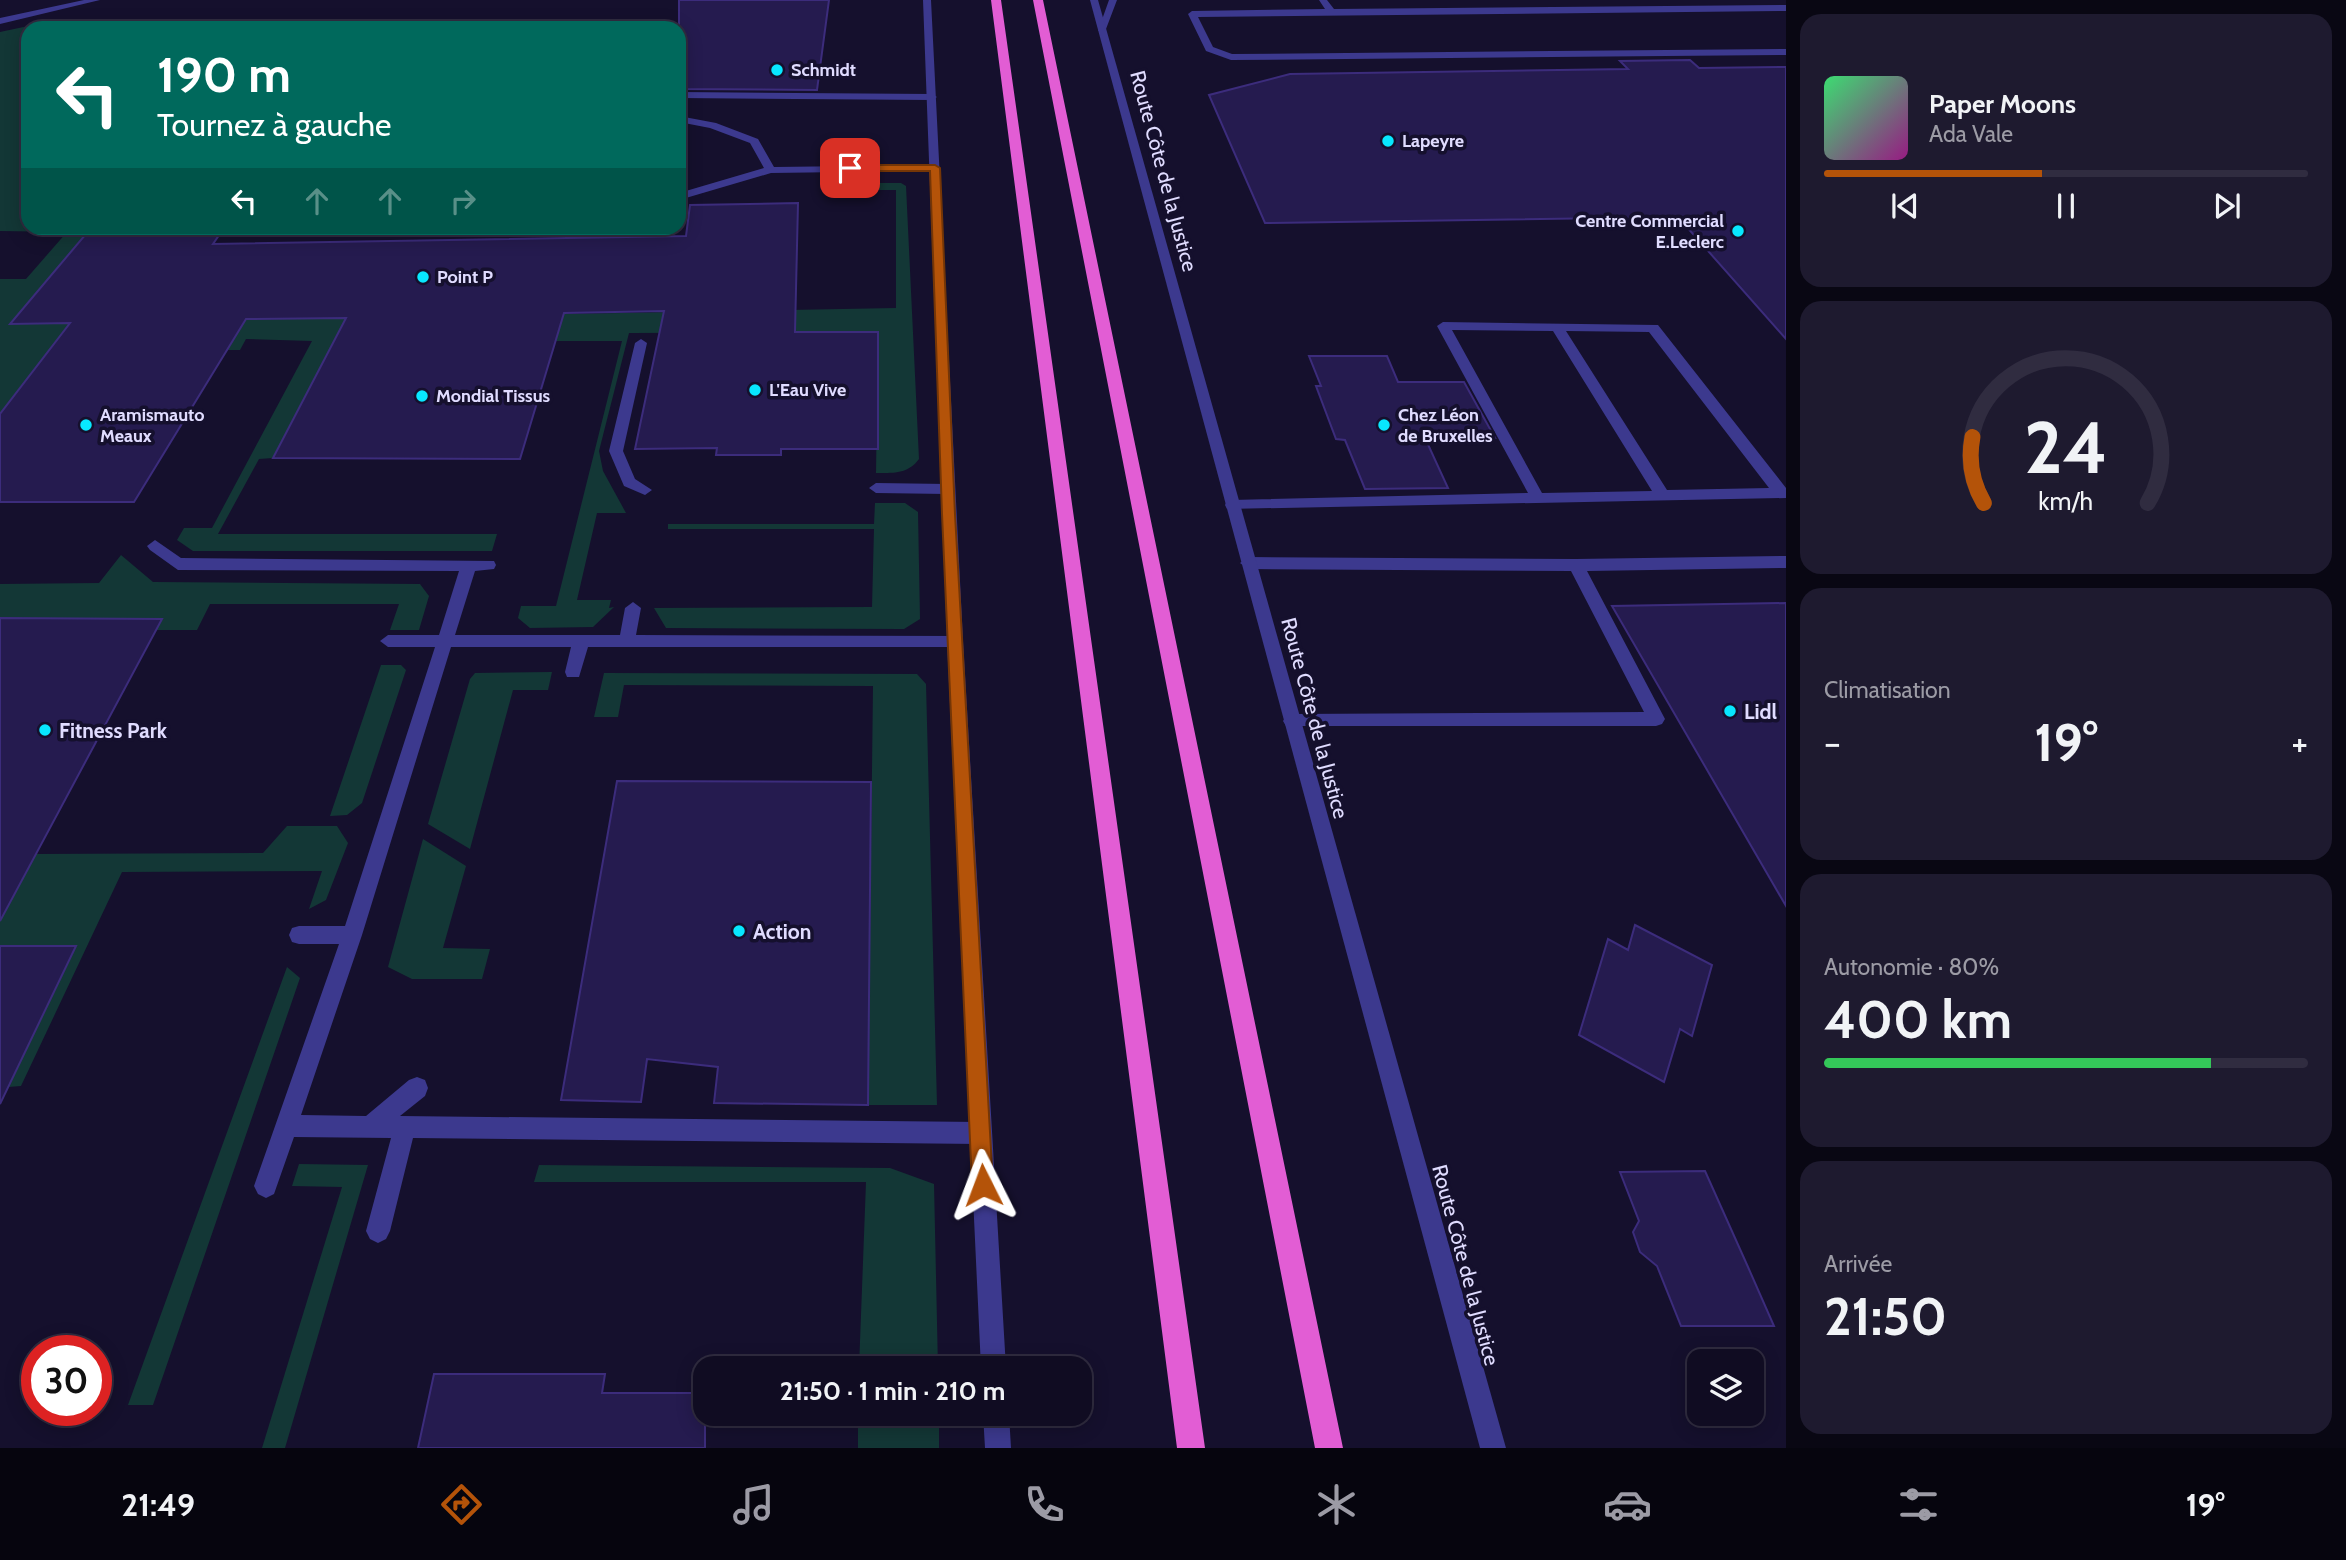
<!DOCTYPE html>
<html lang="fr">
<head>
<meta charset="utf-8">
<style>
  :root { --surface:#100c22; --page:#1e1a2f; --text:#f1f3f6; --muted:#9c9ba5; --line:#302c40; --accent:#b45309 }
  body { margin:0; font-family:Cabin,sans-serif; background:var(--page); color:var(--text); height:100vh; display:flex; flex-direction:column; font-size:26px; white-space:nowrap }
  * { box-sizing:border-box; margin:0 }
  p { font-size:23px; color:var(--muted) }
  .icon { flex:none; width:38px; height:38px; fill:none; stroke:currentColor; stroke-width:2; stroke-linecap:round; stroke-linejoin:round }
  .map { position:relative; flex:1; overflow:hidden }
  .sheet { display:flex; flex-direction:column; gap:14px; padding:14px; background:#090713; width:560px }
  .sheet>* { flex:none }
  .guide { position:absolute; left:21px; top:21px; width:665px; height:214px; border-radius:21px; box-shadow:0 4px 18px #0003,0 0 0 2px var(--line); background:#00695c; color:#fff; overflow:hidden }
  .fabs { position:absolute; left:1687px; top:1349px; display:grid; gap:14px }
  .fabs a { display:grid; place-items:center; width:77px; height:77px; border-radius:14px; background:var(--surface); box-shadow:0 4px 18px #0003,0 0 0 2px var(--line); font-size:35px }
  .speed { position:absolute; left:21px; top:1335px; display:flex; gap:14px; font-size:35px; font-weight:700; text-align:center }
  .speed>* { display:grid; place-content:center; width:91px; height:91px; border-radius:50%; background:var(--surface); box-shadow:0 4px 18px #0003,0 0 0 2px var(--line); line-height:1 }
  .speed .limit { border:10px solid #d22; background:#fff; color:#111 }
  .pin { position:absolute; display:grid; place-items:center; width:60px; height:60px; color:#fff; margin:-30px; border-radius:14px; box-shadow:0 4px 10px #0006 }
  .me { position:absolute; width:77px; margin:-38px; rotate:357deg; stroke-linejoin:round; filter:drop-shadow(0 0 5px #0008) }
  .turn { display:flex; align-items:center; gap:24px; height:147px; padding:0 21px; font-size:32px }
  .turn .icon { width:91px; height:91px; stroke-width:2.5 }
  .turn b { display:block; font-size:49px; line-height:60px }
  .lanes { display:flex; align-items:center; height:66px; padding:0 21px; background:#0003; justify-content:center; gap:35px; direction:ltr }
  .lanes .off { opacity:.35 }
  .big { font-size:52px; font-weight:700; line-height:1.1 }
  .sheet .tile { flex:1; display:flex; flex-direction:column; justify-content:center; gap:10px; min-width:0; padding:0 24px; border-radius:21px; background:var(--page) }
  .sheet .dial { align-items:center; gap:0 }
  .dial svg { height:182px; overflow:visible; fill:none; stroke:var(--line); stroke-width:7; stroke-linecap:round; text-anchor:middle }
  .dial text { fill:var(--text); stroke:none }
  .song { display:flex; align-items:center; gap:21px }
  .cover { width:84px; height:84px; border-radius:10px; background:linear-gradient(135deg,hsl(140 70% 55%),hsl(310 70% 35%)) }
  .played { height:7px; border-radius:4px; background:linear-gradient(90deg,var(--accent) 45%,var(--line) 45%) }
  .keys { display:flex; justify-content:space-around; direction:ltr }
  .heat { display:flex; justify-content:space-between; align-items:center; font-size:38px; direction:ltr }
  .charge { height:10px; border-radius:5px; background:linear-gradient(90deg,#34c759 80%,var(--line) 0) }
  .trip { position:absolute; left:693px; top:1356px; width:399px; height:70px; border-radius:21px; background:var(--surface); box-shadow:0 4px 18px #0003,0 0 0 2px var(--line); font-weight:700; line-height:70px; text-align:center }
  .tab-bar { display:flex; height:112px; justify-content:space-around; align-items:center; background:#06050e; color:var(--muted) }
  .tab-bar .icon { width:49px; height:49px }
  .tab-bar .selected { color:var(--accent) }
  .tab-bar b { font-size:32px; color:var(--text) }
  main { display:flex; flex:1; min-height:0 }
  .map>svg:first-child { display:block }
  .green { fill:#133736 }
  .building { fill:#251b4f; stroke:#3c2c7c; stroke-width:2 }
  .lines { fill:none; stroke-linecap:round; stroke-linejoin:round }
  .service { fill:#3c398e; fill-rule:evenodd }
  .minor { fill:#3c398e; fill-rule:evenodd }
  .tertiary { fill:#3c398e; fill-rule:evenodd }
  .trunk { fill:#e25dd4; fill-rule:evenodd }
  .route { fill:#b45309; stroke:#753606; stroke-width:2 }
  .poi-dot { fill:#08e7ff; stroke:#15102d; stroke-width:2.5 }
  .labels { text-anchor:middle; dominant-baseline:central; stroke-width:7; stroke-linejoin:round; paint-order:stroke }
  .far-poi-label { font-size:18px; font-weight:bold; fill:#e0dcff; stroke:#15102d; text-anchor:start }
  .street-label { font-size:21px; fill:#e0dcff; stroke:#15102d }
  .poi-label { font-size:21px; font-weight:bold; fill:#e0dcff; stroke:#15102d; text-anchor:start }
</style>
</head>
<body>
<main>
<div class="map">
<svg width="1786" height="1448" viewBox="0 0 1786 1448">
  <rect width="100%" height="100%" fill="#15102d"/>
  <!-- green -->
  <path class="green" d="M47,22L50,28H28V228H91L11,324L896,308V190H870V183H901L906,186L919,459C908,474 894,473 876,473L878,332L629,333L599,451L603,471L626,513H597L577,600H611L609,608L614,607L593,627L530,628L518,618L521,606H556L622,341H334L273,458L259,459L218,534H497L492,551H193L177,540L184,528H212L312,341L246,339L240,350H50L0,414V279H26L67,232L0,231V32Z
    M875,503H905L918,512L920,619L904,629L666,628L654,608L872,607L874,529H668V524H874Z
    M121,555L153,582L420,584L429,596L419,630H390L399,604H210L197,630H156L161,619L0,618V584L99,583Z
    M381,665H401L406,670L362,803L347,815L330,816Z
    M552,672L548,690H513L470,849L428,824L470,679L475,673Z
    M604,673L917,674L926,684L937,1105H868L873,686L624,685L618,717H594Z
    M287,826H337L348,843L326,900L309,909L322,871L122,872L21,1086L8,1087L76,947L0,946V864H30L36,854L263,853Z
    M423,839L466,866L443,948L490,949L482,979H412L388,967Z
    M287,967L300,978L153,1405H128Z
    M299,1164L368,1165L285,1448H262L342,1187L292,1186Z
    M539,1165L890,1168L934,1184L938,1368H859L866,1182H534Z
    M858,1414H939V1448H858Z"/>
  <!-- building -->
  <path class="building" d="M679,0H829L817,90L679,89Z
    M1690,60L1699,68L1786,67V339L1678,217L1265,223L1209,95L1290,74L1628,69L1620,61Z
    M798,203L795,332H878V449H781V455H716L717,448L635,449L664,311L564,313L520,459L273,458L346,318L246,319L134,502H0V414L70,323L10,324L91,228H224L213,244L686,236L690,205Z
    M1309,356H1387L1398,382H1464L1495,438H1425L1448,488L1365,489L1345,440L1336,439L1316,386H1321Z
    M1786,603V906L1612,606Z
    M0,618L162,619L0,921Z
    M617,781L871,782L868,1105L714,1103L718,1067L647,1059L641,1102L561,1100Z
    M1635,925L1712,965L1692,1036L1680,1029L1664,1082L1579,1035L1608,939L1628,950Z
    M0,946H76L0,1104Z
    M1705,1171L1748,1267L1774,1326H1681L1657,1266L1640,1252L1633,1232L1639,1221L1620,1172Z
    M434,1374H605L602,1393H705V1448H418Z"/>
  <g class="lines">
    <!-- service -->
    <path class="service" d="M1109,0H1117L1106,29L1098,31Z
      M1319,0H1327L1334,9L1786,5V11L1198,17L1213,47L1232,54L1786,49V55L1231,60L1206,51L1188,14L1192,11L1325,9Z
      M679,92L932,94L937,97L932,100L679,98Z
      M679,116L716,123L758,139L774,167L935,165L940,168L935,171L855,172L856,189L850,192L844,189L845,172L771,173L679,200V193L764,168L750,143L710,128L679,122Z
      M1443,322L1658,325L1786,488V498L1227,509L1225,505L1227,501L1232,500L1528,493L1437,326ZM1452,330L1553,331L1652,491L1542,493ZM1566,331L1649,332L1769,488L1667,490Z
      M641,339L647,343L623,451L635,479L652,490L645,495L624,486L609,451L635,343Z
      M876,483L947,484L954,489L947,494L876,493L869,488Z
      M155,540L181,558L494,561L496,565L494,569L475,571L455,635H620L625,608L633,602L641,608L636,635L961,636L963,641L961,646L955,647H588L579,677H567L565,672L571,647H451L362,935L301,1115L366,1116L409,1080L417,1077L425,1080L428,1088L425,1096L400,1116L980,1122L988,1125L991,1133L988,1141L980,1144L413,1138L390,1231L386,1239L378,1243L370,1239L366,1231L391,1138L294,1137L274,1194L266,1198L258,1194L254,1186L339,944H299L292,942L289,935L292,928L299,926H345L435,647H388L380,641L388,635H439L459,571L178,570L150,550L147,546Z
      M1786,556V568L1587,571L1665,719L1662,724L1656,726H1286L1283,721L1286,716L1292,714L1644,712L1571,571L1248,569L1240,563L1248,557L1576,559Z"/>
    <!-- minor -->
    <path class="minor" d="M84,0H100L0,24V18Z
      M923,0H931L963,641L1006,1368H981L947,641Z
      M983,1414H1009L1011,1448H985Z"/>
    <!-- tertiary -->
    <path class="tertiary" d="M1090,0H1098L1506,1448H1480Z"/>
    <!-- trunk -->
    <path class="trunk" d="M991,0H1001L1205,1448H1177Z
      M1033,0H1043L1343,1448H1315Z"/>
  </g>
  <!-- route -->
  <path class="route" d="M935,165L940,168L955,514L993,1185L990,1193L983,1196L975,1193L972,1185L942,514L930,171H850L845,168L850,165Z"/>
  <!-- markers -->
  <g class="poi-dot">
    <circle cx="777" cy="70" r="7"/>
    <circle cx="1388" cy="141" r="7"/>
    <circle cx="1738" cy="231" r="7"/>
    <circle cx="423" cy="277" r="7"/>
    <circle cx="755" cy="390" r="7"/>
    <circle cx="422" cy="396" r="7"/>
    <circle cx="86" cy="425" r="7"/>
    <circle cx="1384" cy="425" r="7"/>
    <circle cx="1730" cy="711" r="7"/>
    <circle cx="45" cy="730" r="7"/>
    <circle cx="739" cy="931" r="7"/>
  </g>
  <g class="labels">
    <!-- far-poi labels -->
    <g class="far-poi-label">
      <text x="791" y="70">Schmidt</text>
      <text x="1402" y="141">Lapeyre</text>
      <text x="1724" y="221" text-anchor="end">Centre Commercial<tspan x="1724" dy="21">E.Leclerc</tspan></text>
      <text x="437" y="277">Point P</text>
      <text x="769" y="390">L'Eau Vive</text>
      <text x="436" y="396">Mondial Tissus</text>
      <text x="100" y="415">Aramismauto<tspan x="100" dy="21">Meaux</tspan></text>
      <text x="1398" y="415">Chez Léon<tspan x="1398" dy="21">de Bruxelles</tspan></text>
    </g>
    <!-- street labels -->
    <g class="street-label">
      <text transform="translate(1164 171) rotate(75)">Route Côte de la Justice</text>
      <text transform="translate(1315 718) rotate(75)">Route Côte de la Justice</text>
      <text transform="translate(1466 1265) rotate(75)">Route Côte de la Justice</text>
    </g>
    <!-- poi labels -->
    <g class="poi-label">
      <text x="1744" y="711">Lidl</text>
      <text x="59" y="730">Fitness Park</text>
      <text x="753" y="931">Action</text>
    </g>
  </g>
</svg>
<div class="fabs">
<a><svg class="icon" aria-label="layers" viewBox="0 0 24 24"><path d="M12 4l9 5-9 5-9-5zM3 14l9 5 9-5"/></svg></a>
</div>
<div class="speed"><div class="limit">30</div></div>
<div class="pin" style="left:850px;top:168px;background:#d93025"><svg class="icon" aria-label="arrive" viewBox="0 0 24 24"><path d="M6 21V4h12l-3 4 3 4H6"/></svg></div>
<svg class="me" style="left:983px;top:1185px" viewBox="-20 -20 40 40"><path d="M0-17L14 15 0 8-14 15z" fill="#b45309" stroke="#fff" stroke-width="4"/></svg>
<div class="trip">21:50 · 1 min · 210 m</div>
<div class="guide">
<div class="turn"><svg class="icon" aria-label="left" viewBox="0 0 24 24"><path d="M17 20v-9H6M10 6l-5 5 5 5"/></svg><div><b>190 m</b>Tournez à gauche</div></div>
<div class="lanes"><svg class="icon" aria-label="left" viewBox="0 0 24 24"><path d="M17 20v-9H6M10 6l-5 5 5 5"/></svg><svg class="icon off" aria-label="ahead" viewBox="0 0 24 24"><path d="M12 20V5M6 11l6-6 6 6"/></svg><svg class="icon off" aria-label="ahead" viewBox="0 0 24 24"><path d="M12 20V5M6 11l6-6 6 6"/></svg><svg class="icon off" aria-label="right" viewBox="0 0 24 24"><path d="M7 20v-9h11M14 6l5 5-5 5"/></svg></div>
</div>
</div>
<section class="sheet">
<div class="tile">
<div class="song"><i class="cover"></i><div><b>Paper Moons</b><p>Ada Vale</p></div></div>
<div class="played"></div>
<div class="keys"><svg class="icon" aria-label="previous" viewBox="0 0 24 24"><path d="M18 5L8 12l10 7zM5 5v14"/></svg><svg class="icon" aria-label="pause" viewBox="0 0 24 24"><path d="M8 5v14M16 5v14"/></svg><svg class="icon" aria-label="next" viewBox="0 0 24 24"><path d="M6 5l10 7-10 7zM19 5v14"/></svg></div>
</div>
<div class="tile dial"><svg viewBox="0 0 100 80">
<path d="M14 69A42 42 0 1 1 86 69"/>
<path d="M14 69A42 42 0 0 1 9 40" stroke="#b45309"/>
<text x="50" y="56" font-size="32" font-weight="700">24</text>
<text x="50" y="72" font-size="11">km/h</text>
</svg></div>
<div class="tile"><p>Climatisation</p>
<div class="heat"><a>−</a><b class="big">19°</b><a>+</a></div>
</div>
<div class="tile"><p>Autonomie · 80%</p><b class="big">400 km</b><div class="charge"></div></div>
<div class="tile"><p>Arrivée</p><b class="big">21:50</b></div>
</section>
</main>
<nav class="tab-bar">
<b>21:49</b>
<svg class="icon selected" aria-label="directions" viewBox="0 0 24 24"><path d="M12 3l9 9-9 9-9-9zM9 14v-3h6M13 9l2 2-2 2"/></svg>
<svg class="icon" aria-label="music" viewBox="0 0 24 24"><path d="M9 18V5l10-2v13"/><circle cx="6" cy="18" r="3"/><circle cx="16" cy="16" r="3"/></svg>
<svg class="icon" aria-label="phone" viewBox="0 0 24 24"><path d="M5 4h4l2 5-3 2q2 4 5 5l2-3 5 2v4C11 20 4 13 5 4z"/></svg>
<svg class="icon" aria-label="climate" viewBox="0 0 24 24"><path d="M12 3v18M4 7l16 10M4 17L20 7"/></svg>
<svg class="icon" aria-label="car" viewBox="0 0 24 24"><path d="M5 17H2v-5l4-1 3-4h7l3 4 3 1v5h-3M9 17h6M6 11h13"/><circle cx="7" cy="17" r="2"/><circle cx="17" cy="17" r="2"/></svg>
<svg class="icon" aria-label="filters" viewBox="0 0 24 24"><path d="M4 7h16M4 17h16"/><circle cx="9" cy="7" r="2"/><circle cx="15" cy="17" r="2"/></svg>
<b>19°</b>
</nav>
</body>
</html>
